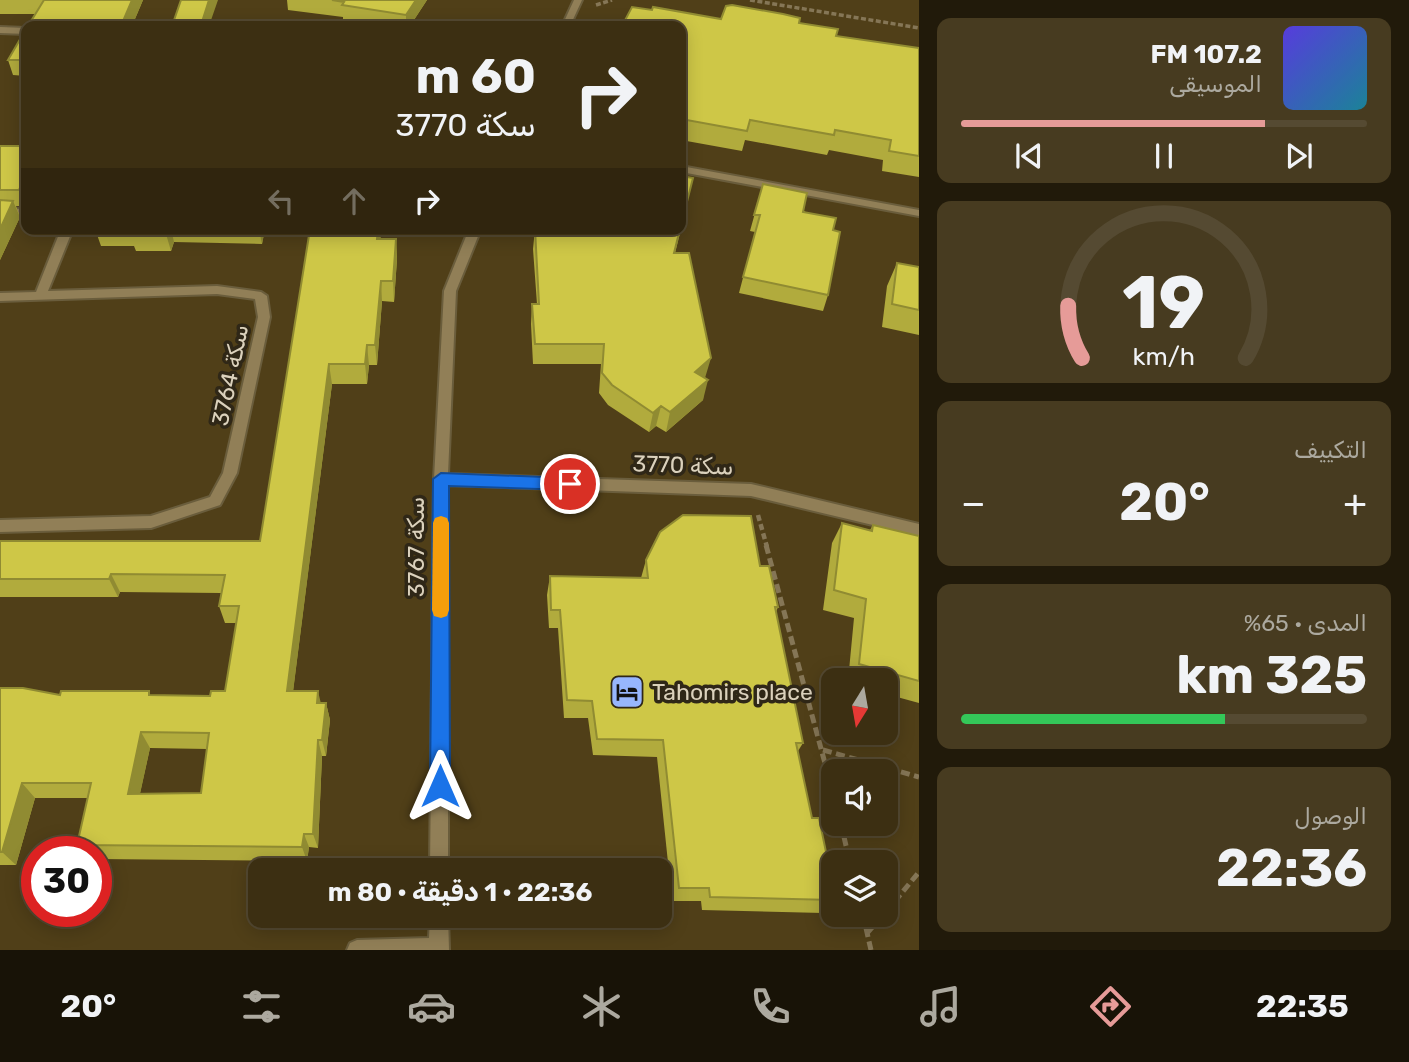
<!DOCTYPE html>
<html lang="ar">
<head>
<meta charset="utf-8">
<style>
  :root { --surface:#3c2f12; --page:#473b20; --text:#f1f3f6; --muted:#aca99f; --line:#554a32; --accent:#e69b98 }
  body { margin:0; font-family:Rubik,"Noto Naskh Arabic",sans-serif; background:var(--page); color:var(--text); direction:rtl; height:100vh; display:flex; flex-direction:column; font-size:26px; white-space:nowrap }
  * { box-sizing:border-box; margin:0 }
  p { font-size:23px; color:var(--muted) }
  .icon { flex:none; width:38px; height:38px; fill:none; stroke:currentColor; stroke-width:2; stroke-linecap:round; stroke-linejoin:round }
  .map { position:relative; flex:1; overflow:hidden; direction:ltr }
  .side { display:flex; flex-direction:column; gap:18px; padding:18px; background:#211a0a; width:490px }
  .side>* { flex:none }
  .top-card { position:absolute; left:21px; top:21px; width:665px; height:214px; border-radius:14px; box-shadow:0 4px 18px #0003,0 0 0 2px var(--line); direction:rtl; background:#3c2f12; color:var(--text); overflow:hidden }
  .needle { width:46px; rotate:191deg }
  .fabs { position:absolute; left:821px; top:668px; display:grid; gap:14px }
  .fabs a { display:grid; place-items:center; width:77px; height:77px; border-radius:14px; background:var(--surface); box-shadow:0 4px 18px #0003,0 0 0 2px var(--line); font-size:35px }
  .speed { position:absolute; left:21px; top:836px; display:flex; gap:14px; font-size:35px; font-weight:700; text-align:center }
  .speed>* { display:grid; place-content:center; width:91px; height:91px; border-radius:50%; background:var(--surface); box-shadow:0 4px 18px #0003,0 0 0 2px var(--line); line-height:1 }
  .speed .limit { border:10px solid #d22; background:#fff; color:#111 }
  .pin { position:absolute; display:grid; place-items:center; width:60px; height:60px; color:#fff; margin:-30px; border:4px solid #fff; border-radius:50%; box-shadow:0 2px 7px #0007 }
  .me { position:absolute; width:77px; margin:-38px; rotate:0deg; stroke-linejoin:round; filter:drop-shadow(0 0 5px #0008) }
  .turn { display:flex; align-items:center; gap:24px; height:147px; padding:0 35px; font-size:32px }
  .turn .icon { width:91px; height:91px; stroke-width:2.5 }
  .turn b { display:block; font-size:49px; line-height:60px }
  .lanes { display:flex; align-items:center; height:66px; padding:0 35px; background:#0003; justify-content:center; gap:35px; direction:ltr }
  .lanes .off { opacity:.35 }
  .big { font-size:52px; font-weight:700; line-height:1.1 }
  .side .widget { flex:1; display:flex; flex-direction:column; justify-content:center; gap:10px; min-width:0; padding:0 24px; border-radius:14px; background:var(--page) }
  .side .dial { align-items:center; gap:0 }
  .dial svg { height:182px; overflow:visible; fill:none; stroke:var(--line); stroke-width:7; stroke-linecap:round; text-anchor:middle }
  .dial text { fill:var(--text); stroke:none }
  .song { display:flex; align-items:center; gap:21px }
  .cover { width:84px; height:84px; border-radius:10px; background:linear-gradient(135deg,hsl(250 70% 55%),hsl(190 70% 35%)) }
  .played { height:7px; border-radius:4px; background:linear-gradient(90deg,var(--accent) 75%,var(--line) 75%) }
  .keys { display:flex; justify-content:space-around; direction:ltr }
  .heat { display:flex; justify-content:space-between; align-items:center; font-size:38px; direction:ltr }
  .charge { height:10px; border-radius:5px; background:linear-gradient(90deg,#34c759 65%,var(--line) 0) }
  .trip { position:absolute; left:248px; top:858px; width:424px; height:70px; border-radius:14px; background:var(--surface); box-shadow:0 4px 18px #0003,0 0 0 2px var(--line); font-weight:700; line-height:70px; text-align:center; direction:rtl }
  .menu { display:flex; height:112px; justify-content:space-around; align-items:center; background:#181307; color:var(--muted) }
  .menu .icon { width:49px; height:49px }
  .menu .current { color:var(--accent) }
  .menu b { font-size:32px; color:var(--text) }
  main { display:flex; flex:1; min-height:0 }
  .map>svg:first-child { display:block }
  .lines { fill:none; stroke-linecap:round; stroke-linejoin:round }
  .minor-casing { stroke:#6a5d3c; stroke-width:4 }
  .path-far2 { stroke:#857656; stroke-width:3.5; stroke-dasharray:5 2.5; stroke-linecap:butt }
  .path-far1 { stroke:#857656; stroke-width:4.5; stroke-dasharray:6 3.5; stroke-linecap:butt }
  .path { stroke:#857656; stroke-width:5; stroke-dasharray:9 4.5; stroke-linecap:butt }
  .minor { fill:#917f57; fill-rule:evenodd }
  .wall { fill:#b1ab3d; fill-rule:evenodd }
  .shaded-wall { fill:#908b32 }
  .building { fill:#cec747; stroke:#908b32; stroke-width:2; fill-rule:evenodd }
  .route { fill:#1a73e8; stroke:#114b97; stroke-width:2 }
  .slow { fill:#f59e0b }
  .labels { text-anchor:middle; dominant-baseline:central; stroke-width:7; stroke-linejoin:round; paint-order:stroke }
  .street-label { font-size:23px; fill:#dbd1bc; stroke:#2f2717 }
  .poi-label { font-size:23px; fill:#dbd1bc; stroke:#2f2717; text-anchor:start }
</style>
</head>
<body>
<main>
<section class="side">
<div class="widget">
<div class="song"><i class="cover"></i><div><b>107.2 FM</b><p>الموسيقى</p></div></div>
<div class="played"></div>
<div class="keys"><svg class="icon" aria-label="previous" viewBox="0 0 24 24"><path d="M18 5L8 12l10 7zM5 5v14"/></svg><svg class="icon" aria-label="pause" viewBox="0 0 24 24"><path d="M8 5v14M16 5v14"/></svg><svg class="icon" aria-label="next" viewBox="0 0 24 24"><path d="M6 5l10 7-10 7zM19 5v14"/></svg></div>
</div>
<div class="widget dial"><svg viewBox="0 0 100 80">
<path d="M14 69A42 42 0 1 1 86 69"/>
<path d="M14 69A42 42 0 0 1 8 46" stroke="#e69b98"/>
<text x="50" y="56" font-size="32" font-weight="700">19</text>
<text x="50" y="72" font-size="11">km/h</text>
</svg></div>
<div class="widget"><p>التكييف</p>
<div class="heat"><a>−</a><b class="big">20°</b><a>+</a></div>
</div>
<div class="widget"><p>المدى · 65%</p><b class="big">325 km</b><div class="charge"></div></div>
<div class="widget"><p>الوصول</p><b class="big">22:36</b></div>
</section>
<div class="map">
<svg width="919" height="950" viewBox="0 0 919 950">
  <rect width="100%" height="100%" fill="#503f18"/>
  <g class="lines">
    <defs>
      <path id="minor" d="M574,0H582L570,26H562Z
        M0,27L26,28V34L0,33Z
        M681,166L919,210V216L681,172Z
        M0,208L26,209V215L0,214Z
        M61,229H73L48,291L217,286L261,292L267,296L270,317L237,473L220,505L151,528L0,532V520L151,516L210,497L223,473L258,317L255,299L217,294L0,301V293L36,292Z
        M469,229H481L456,291L448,474L751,484L919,524V536L751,496L448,485V870H430L434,479L444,291Z
        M430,915H448L449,950H347L350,943L357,940L429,938Z"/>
    </defs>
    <!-- minor casing -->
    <use href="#minor" class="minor-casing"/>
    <!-- path-far2 -->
    <path class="path-far2" d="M750,0L919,28
      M596,5L612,0"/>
    <!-- path-far1 -->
    <path class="path-far1" d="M758,515L767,547"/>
    <!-- path -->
    <path class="path" d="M766,545L833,793
      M823,750L919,777
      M841,824L850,863
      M886,912L919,872
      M863,915L871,950
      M868,932L883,915"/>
    <!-- minor -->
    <use href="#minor" class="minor"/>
  </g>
  <!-- wall -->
  <path class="wall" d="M0,0H143L132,26L35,14H0Z
    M287,0H427L410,26H377L343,21V17L288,10Z
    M721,19L799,23L836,36L919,48V177L882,171L883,160L829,150L827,155L745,140L742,151L681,140V26Z
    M26,29V76L13,75L8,60Z
    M0,146H26V204L25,206H16L20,217L0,260Z
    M763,184L833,230L828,295L823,311L739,293L755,232L750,231Z
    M95,229H265L262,244L174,242L171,251H136L134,246H101Z
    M310,229L381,239H396L397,259L394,302L382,301L377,365H369L367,384H332L293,691L321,703H326L330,720L326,756H322L318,848L309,847L307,861L96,859V852H83L77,845L88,798H35L16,865H0V688L60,695L210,696L225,691L236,623H225L219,606L221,593L120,592L118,597H0V541H260ZM150,748L207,749L201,793H140Z
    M535,229H681L675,253L705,378L703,400L666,432L656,426L649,432L608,405L599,393L601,364H533L531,324L532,304H537L533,249Z
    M897,263L919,267V335L882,327L887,286Z
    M842,523L870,530L873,525L919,536V703L886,694V681H848L854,618L823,610L832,543Z
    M646,560L760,566L778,607L776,612L803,743L798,751L812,818L833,886V903L823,913L702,910L701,901H672L657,757L593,755L588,718H564L558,628H549L547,595L550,576L641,578Z"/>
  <!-- shaded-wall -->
  <path class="shaded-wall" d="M132,0H143L132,26H121Z
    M209,0H218L209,26L202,22Z
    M416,0H427L410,26H406V15Z
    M26,175V204L25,206L19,190Z
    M13,201L20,217L0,260V229Z
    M168,229H171L174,242L171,251L166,234Z
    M259,229H265L262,244Z
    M378,229H382L378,259L377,239Z
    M396,239L397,259L394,302L393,281Z
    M381,281L382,301L377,365L375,345Z
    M367,345L369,365L367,384L365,364Z
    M711,358L705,378L695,372Z
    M329,364L332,384L291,708L287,691Z
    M708,380L703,400L666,432L670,412Z
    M661,406L656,426L649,432L653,413Z
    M111,574L120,592L118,597L109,579Z
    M318,691L322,708L317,703Z
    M326,703L330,720L326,756L322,740Z
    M141,732L150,748L137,808L128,794Z
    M318,740L322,756L318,848L313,834Z
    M22,783L35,798L16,865L2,852Z
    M304,834L309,847L307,861L302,847Z"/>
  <!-- building -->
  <path class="building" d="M44,0H132L121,26H28Z
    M181,0H209L202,22H224L222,26H172Z
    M332,0H416L406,15L342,5L344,2Z
    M732,5L783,14L800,18L799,23L838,29L836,36L919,48V156L889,151L891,140L835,130L834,135L750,120L747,131L681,119V26H622L632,7L652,10L653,7L721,19L726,6Z
    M26,29V60H8Z
    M0,146H26V175L19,190H0Z
    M681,176L693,178L681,225Z
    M763,184L807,193L803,212L836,218L833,230L840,232L828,295L743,277L760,215H754Z
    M0,200L13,201L0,229Z
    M132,229H168L166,234H131Z
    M310,229H378L377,239H396L393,281H381L375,345H367L365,364H329L287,691H318L317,703H326L322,740H318L313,834H304L302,847L77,845L91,783H22L2,852H0V688H23L60,695L61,691H149V695L210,696L211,691H225L239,606H219L225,575L111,574L109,579H0V541H260ZM141,732L209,733L201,793L128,794Z
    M535,229H680L674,253H689L711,358L695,372L708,380L670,412L661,406L653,413L612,385L602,373L604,344H535L532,304H539Z
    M897,263L919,267V310L892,304Z
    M683,515L751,516L760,566H769L778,607H775L803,743H796L812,818H819L833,886V900L710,897L709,888H679L663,740L597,739L592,701L567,700L560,610H551L550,576L648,578L646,560L660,532Z
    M842,523L872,531L873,525L919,536V681L859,664L866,599L834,590Z"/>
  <!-- route -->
  <path class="route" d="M441,473L570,478L578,484L570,490L449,486L450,786L447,793L440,796L433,793L430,786L433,479Z"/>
  <!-- slow -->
  <path class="slow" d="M441,516L447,518L449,523V610L447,616L441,618L434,616L432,610L433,523L435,518Z"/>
  <!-- icons -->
  <defs>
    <symbol id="hotel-square" viewBox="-11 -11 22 22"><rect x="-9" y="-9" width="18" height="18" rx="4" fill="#97b6fd" stroke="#2f2717"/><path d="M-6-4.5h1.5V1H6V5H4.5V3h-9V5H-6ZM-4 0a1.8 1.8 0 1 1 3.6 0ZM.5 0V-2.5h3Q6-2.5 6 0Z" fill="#111"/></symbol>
  </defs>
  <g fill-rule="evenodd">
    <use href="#hotel-square" x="608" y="673" width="38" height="38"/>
  </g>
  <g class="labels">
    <!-- street labels -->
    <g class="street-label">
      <text transform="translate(230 375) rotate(-78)">سكة 3764</text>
      <text transform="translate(683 465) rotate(2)">سكة 3770</text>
      <text transform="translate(416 547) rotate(-90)">سكة 3767</text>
    </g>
    <!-- poi labels -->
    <g class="poi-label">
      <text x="652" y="692">Tahomirs place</text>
    </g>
  </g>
</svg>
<div class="fabs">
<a><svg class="needle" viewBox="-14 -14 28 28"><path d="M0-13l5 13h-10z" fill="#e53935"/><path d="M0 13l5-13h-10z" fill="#aca99f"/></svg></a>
<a><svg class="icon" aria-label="sound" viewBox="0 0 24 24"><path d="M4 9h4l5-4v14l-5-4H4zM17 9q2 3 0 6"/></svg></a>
<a><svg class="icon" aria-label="layers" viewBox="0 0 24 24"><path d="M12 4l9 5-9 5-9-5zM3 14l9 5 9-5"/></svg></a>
</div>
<div class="speed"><div class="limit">30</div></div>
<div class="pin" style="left:570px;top:484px;background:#d93025"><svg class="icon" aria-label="arrive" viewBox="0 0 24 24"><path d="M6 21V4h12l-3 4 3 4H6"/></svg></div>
<svg class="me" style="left:440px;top:786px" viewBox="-20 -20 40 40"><path d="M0-17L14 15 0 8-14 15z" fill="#1a73e8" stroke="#fff" stroke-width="4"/></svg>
<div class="trip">22:36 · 1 دقيقة · 80 m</div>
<div class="top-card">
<div class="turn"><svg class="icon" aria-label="right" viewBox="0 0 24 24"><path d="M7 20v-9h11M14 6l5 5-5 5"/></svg><div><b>60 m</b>سكة 3770</div></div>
<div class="lanes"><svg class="icon off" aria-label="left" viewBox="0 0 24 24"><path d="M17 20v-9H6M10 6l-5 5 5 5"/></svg><svg class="icon off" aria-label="ahead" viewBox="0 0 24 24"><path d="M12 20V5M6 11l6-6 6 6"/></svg><svg class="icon" aria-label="right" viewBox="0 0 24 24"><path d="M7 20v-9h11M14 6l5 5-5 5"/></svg></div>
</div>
</div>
</main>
<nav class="menu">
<b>22:35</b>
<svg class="icon current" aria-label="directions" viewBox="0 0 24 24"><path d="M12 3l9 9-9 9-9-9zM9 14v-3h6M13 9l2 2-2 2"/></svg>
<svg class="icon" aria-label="music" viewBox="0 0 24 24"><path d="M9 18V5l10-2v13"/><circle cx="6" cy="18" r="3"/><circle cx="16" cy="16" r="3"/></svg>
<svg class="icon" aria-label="phone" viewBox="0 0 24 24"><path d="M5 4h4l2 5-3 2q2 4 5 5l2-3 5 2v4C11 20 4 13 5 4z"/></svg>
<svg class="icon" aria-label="climate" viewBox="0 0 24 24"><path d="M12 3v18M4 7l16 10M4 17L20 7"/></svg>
<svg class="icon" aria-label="car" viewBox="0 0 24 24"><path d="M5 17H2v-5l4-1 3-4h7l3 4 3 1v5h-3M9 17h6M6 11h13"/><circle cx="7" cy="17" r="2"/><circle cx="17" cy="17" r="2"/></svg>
<svg class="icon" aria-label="filters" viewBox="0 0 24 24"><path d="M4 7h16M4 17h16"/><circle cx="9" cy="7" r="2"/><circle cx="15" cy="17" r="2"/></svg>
<b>20°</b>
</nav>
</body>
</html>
